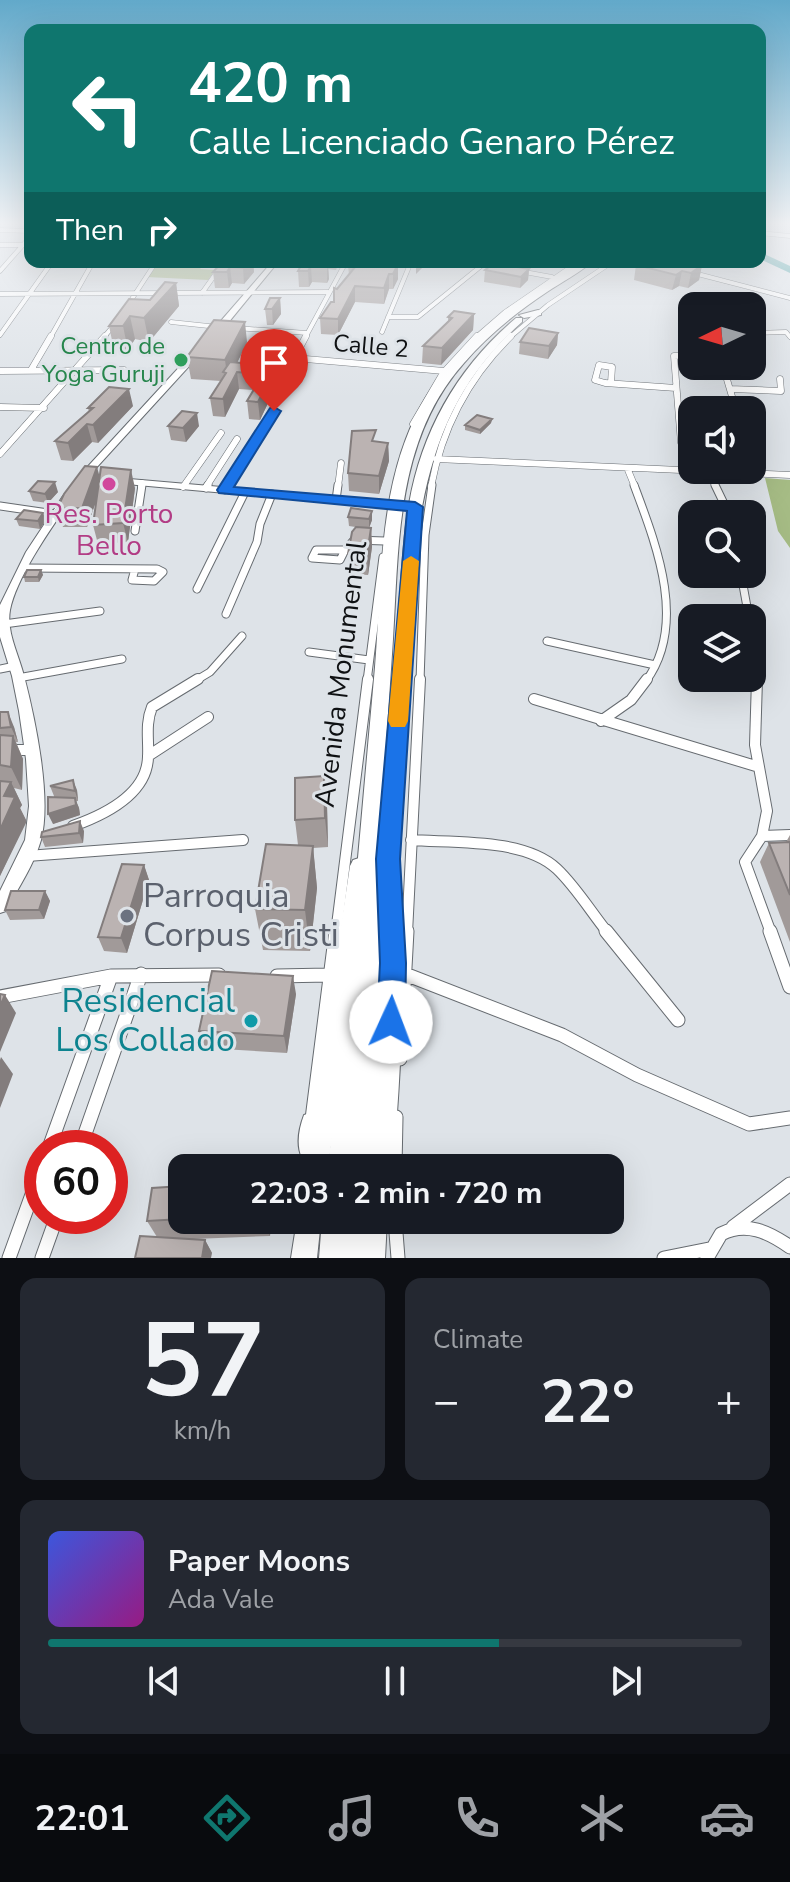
<!DOCTYPE html>
<html lang="en">
<head>
<meta charset="utf-8">
<style>
  :root { --surface:#171b24; --page:#242831; --text:#f1f3f6; --muted:#9ea1a6; --line:#363941; --accent:#0f766e }
  body { margin:0; font-family:"Nunito Sans",sans-serif; background:var(--page); color:var(--text); height:100vh; display:flex; flex-direction:column; font-size:30px; white-space:nowrap }
  * { box-sizing:border-box; margin:0 }
  p { font-size:26px; color:var(--muted) }
  .icon { flex:none; width:44px; height:44px; fill:none; stroke:currentColor; stroke-width:2; stroke-linecap:round; stroke-linejoin:round }
  .map { position:relative; height:1258px; overflow:hidden }
  .drawer { display:flex; flex-direction:column; gap:20px; padding:20px; background:#0d0f14; flex:1 }
  .drawer>* { flex:none }
  .guide { position:absolute; left:24px; top:24px; width:742px; height:244px; border-radius:16px; box-shadow:0 8px 32px #0002; background:#0f766e; color:#fff; overflow:hidden }
  .needle { width:52px; rotate:265deg }
  .fabs { position:absolute; left:678px; top:292px; display:grid; gap:16px }
  .fabs a { display:grid; place-items:center; width:88px; height:88px; border-radius:16px; background:var(--surface); box-shadow:0 8px 32px #0002; font-size:40px }
  .speed { position:absolute; left:24px; top:1130px; display:flex; gap:16px; font-size:40px; font-weight:700; text-align:center }
  .speed>* { display:grid; place-content:center; width:104px; height:104px; border-radius:50%; background:var(--surface); box-shadow:0 8px 32px #0002; line-height:1 }
  .speed .limit { border:12px solid #d22; background:#fff; color:#111 }
  .pin { position:absolute; display:grid; place-items:center; width:68px; height:68px; color:#fff; margin:-82px -34px; border-radius:50% 50% 50% 0; rotate:-45deg; box-shadow:0 0 8px #0007 }
  .pin .icon { rotate:45deg }
  .me { position:absolute; width:88px; margin:-44px; rotate:2deg; stroke-linejoin:round; filter:drop-shadow(0 0 6px #0008) }
  .turn { display:flex; align-items:center; gap:28px; height:168px; padding:0 32px; font-size:36px }
  .turn .icon { width:104px; height:104px; stroke-width:2.5 }
  .turn b { display:block; font-size:56px; line-height:68px }
  .then { display:flex; align-items:center; height:76px; padding:0 32px; background:#0003; gap:16px; font-size:30px }
  .big { font-size:60px; font-weight:700; line-height:1.1 }
  .drawer .tile { flex:1; display:flex; flex-direction:column; justify-content:center; gap:12px; min-width:0; padding:0 28px; border-radius:16px; background:var(--page) }
  .drawer .dial { align-items:center; gap:0 }
  .dial b { font-size:104px; line-height:1 }
  .song { display:flex; align-items:center; gap:24px }
  .cover { width:96px; height:96px; border-radius:12px; background:linear-gradient(135deg,hsl(230 70% 55%),hsl(310 70% 35%)) }
  .played { height:8px; border-radius:4px; background:linear-gradient(90deg,var(--accent) 65%,var(--line) 65%) }
  .keys { display:flex; justify-content:space-around; direction:ltr }
  .heat { display:flex; justify-content:space-between; align-items:center; font-size:44px; direction:ltr }
  .drawer .tiles { flex:1; display:grid; gap:20px; grid-template-columns:1fr 1fr }
  .tile:last-child { grid-column:span 2 }
  .trip { position:absolute; left:168px; top:1154px; width:456px; height:80px; border-radius:16px; background:var(--surface); box-shadow:0 8px 32px #0002; font-weight:700; line-height:80px; text-align:center }
  .tabs { display:flex; height:128px; justify-content:space-around; align-items:center; background:#090b0e; color:var(--muted) }
  .tabs .icon { width:56px; height:56px }
  .tabs .active { color:var(--accent) }
  .tabs b { font-size:36px; color:var(--text) }
  .map>svg:first-child { display:block }
  .green { fill:#a6bc85 }
  .lines { fill:none; stroke-linecap:round; stroke-linejoin:round }
  .river { fill:#39999d; fill-rule:evenodd }
  .street-far4-casing { stroke:#666b70; stroke-width:5 }
  .street-far3-casing { stroke:#666b70; stroke-width:7 }
  .street-far2-casing { stroke:#666b70; stroke-width:9 }
  .street-far1-casing { stroke:#666b70; stroke-width:12 }
  .street-casing { stroke:#666b70; stroke-width:15 }
  .secondary-casing { stroke:#666b70; stroke-width:2 }
  .primary-casing { stroke:#666b70; stroke-width:2 }
  .highway-casing { stroke:#666b70; stroke-width:2 }
  .street-far4 { stroke:#fff; stroke-width:4 }
  .street-far3 { stroke:#fff; stroke-width:6 }
  .street-far2 { stroke:#fff; stroke-width:7 }
  .street-far1 { stroke:#fff; stroke-width:10 }
  .street { stroke:#fff; stroke-width:13 }
  .secondary { fill:#fff; fill-rule:evenodd }
  .primary { fill:#fff; fill-rule:evenodd }
  .highway { fill:#fff; fill-rule:evenodd }
  .wall { fill:#a19a99 }
  .shaded-wall { fill:#837d7d }
  .building { fill:#bbb3b2; stroke:#837d7d; stroke-width:2 }
  .route { fill:#1a73e8; stroke:#114b97; stroke-width:2 }
  .slow { fill:#f59e0b }
  .leisure-dot { fill:#2e9e5b; stroke:#dee3e8; stroke-width:3 }
  .hotel-dot { fill:#d1479c; stroke:#dee3e8; stroke-width:3 }
  .worship-dot { fill:#6b7280; stroke:#dee3e8; stroke-width:3 }
  .culture-dot { fill:#0f9aa8; stroke:#dee3e8; stroke-width:3 }
  .labels { text-anchor:middle; dominant-baseline:central; stroke-width:6; stroke-linejoin:round; paint-order:stroke }
  .far-leisure-label { font-size:24px; fill:#27864d; stroke:#dee3e8; text-anchor:end }
  .far-street-label { font-size:24px; fill:#0f1113; stroke:#dee3e8 }
  .hotel-label { font-size:28px; fill:#b23c85; stroke:#dee3e8 }
  .street-label { font-size:28px; fill:#0f1113; stroke:#dee3e8 }
  .near-worship-label { font-size:34px; fill:#5b616d; stroke:#dee3e8; text-anchor:start }
  .near-culture-label { font-size:34px; fill:#0d838f; stroke:#dee3e8; text-anchor:end }
</style>
</head>
<body>
<div class="map">
<svg width="790" height="1258" viewBox="0 0 790 1258">
  <rect width="100%" height="100%" fill="#dee3e8"/>
  <!-- green -->
  <path class="green" d="M156,262H206L200,269L215,270L208,280L146,277Z
    M765,478L790,480V548L778,531Z"/>
  <g class="lines">
    <!-- river -->
    <path class="river" d="M760,252L790,266V273L760,259Z"/>
    <defs>
      <path id="street-far4" d="M0,230L30,231
        M760,233L790,236
        M0,245H22
        M0,271L30,237
        M519,271L552,277
        M690,272L790,298
        M202,293L224,262
        M0,294L328,292
        M126,308L156,262
        M388,317H418L486,262
        M171,322L218,327
        M235,328L307,333
        M382,332L411,262
        M752,333L786,332L790,337
        M0,335L52,262
        M50,338L93,262
        M103,338L116,323
        M305,338L346,262
        M475,338L505,312L578,262
        M509,338L548,305L612,262"/>
      <path id="street-far3" d="M692,355L674,356L681,443L692,445
        M294,358L444,371
        M723,366L736,410
        M31,370L51,336
        M0,371L124,370
        M611,383L612,367L599,365L595,380L605,383L676,388
        M730,389L781,391L780,379
        M273,398L306,336
        M0,407L44,408
        M413,424L443,373L477,336
        M0,454L105,336
        M436,459L790,475
        M628,470L635,487
        M709,472L716,487
        M141,487L142,483
        M183,487L221,433
        M206,487L237,439
        M227,487L274,411
        M338,487L341,463
        M431,487C442,428 468,378 511,336"/>
      <path id="street-far2" d="M634,485C656,544 688,624 646,681
        M715,485L729,514
        M206,488L208,485
        M225,490L228,485
        M336,500L338,485
        M0,506L55,514
        M135,531L142,485
        M316,550H345L340,560L312,558Z
        M345,550L354,540L385,541
        M24,568L157,569L163,572L154,581L132,580L135,569
        M741,574L749,618
        M197,589L245,492
        M226,614L257,542L260,524L272,494
        M4,624L100,611
        M752,635L757,681
        M547,641L655,665
        M309,652L369,660
        M0,669L15,666
        M18,678L122,659
        M195,681L210,672L242,636
        M367,681L383,557
        M420,681L425,535L432,485"/>
      <path id="street-far1" d="M757,679L755,745L767,811L762,836L745,862L771,933
        M534,699L759,767
        M601,721L631,700L647,679
        M0,750H32
        M148,756L208,717
        M73,826C104,815 147,795 148,757C149,740 145,724 152,707L198,679
        M762,836L790,835
        M411,840C453,843 525,838 557,869C576,887 591,912 608,933
        M27,856L243,840
        M336,933L368,679
        M407,933L420,679"/>
      <path id="street" d="M606,931L678,1020
        M770,931L790,987
        M405,974L562,1035L637,1075L749,1124L790,1118
        M277,976L328,975
        M0,997L111,976L219,975
        M400,1059L407,931
        M312,1119L336,931
        M49,1148L111,976
        M80,1148L141,974
        M395,1168L396,1117
        M395,1220L398,1258
        M733,1227L790,1184
        M9,1258L42,1167
        M42,1258L57,1216
        M664,1258L709,1249
        M707,1258L721,1234C746,1221 769,1232 790,1247"/>
      <path id="secondary" d="M272,262H278L219,334H213V330Z
        M195,350L202,352L86,479H80V475Z
        M118,478L415,504L420,507L415,510L115,483V479Z
        M67,495L72,498C52,527 17,576 10,610C6,632 19,655 24,676C35,718 52,798 41,840C34,865 18,888 6,911L0,913V891L25,840L29,806L26,759L19,711L12,676L0,637V605L26,552L63,496Z"/>
      <path id="primary" d="M359,858L365,860L368,866L328,1168H304L306,1160L302,1158C296,1145 299,1128 304,1115L313,1112L350,866L353,860Z
        M391,912L398,915C405,930 402,953 402,970C403,1036 398,1102 393,1168H369L380,1044L381,921L384,915Z
        M297,1220H321L317,1258H291Z
        M363,1220H387L385,1258H359Z"/>
      <path id="highway" d="M582,262H592C579,273 562,282 547,292C517,312 488,335 464,363C396,439 399,543 393,639C390,687 386,736 384,784C389,725 394,667 399,608C402,574 403,538 409,504C422,430 458,367 516,318H522V322C463,375 437,430 422,507L376,1168H328C346,1001 360,834 375,667C382,581 378,484 421,406C457,342 520,299 582,262Z
        M538,310L541,311V315L524,318L519,315Z
        M322,1220H373L370,1258H319Z"/>
    </defs>
    <!-- street-far4 casing -->
    <use href="#street-far4" class="street-far4-casing"/>
    <!-- street-far3 casing -->
    <use href="#street-far3" class="street-far3-casing"/>
    <!-- street-far2 casing -->
    <use href="#street-far2" class="street-far2-casing"/>
    <!-- street-far1 casing -->
    <use href="#street-far1" class="street-far1-casing"/>
    <!-- street casing -->
    <use href="#street" class="street-casing"/>
    <!-- secondary casing -->
    <use href="#secondary" class="secondary-casing"/>
    <!-- primary casing -->
    <use href="#primary" class="primary-casing"/>
    <!-- highway casing -->
    <use href="#highway" class="highway-casing"/>
    <!-- street-far4 -->
    <use href="#street-far4" class="street-far4"/>
    <!-- street-far3 -->
    <use href="#street-far3" class="street-far3"/>
    <!-- street-far2 -->
    <use href="#street-far2" class="street-far2"/>
    <!-- street-far1 -->
    <use href="#street-far1" class="street-far1"/>
    <!-- street -->
    <use href="#street" class="street"/>
    <!-- secondary -->
    <use href="#secondary" class="secondary"/>
    <!-- primary -->
    <use href="#primary" class="primary"/>
    <!-- highway -->
    <use href="#highway" class="highway"/>
  </g>
  <!-- wall -->
  <path class="wall" d="M110,262H133L132,264L111,265Z
    M222,262H253L254,272L244,284L232,283L229,288H215L213,272Z
    M280,262H339L336,270L328,269L329,279L327,283L312,282L309,287H299L298,271L300,268L280,266Z
    M397,262L398,279L393,289H389L384,304L355,302L338,335L321,334L320,318L334,302L337,289L349,275L348,265Z
    M636,265H702L699,280L688,288L679,286L672,290L634,280Z
    M529,269L528,280L520,288L484,282L485,270Z
    M176,283L179,306L149,342L135,339L128,350H114L109,326Z
    M280,298L281,314L273,325H267L265,309Z
    M474,314L473,330L441,365L422,363L423,346L448,321V317Z
    M558,333L557,345L548,359L519,354L520,342Z
    M247,342L237,363L266,365L268,382L265,386H266L268,403L260,420L249,419L247,401L253,390L239,389L225,417L213,416L210,398L221,381L191,379L187,357Z
    M133,406L98,443L92,442L73,461L61,460L55,441L89,412L88,408Z
    M492,419L491,423L480,434L465,430V425Z
    M168,426H199L186,442L171,440Z
    M388,443L389,461L379,494L349,491L348,473Z
    M99,477L135,488L128,542L98,544L93,525L96,501L87,527H63L57,509Z
    M29,491L58,492L48,503L33,501Z
    M372,511V520L369,528H371L372,547L368,575L349,574L348,554L362,528L349,526L348,517Z
    M43,513L46,520L40,529L19,526L16,519Z
    M41,570L43,575L39,582H25L24,577Z
    M0,712L14,727L18,742H16L23,759L22,790L14,788L22,805L20,808L26,820L0,876Z
    M50,786L77,790L78,801H76L79,808L80,815L53,824L54,796Z
    M327,805L328,847L313,848L317,888L310,951L263,950L255,909L298,845L295,820Z
    M84,831L83,843L45,847L41,837Z
    M790,835V942L760,862L769,843L786,842Z
    M144,865L149,880L127,953L104,951L98,937Z
    M45,891L50,901L44,919L10,920L5,910Z
    M296,994L287,1053L205,1048L199,1031Z
    M182,1186V1220H271L270,1236L193,1239L205,1240L212,1253L157,1237L147,1221Z"/>
  <!-- shaded-wall -->
  <path class="shaded-wall" d="M248,262H253L254,272L244,284L243,268Z
    M416,262H428L416,274Z
    M328,263L329,279L327,283V266Z
    M398,264V279L393,289V274Z
    M702,265L699,280L688,288L691,273Z
    M311,266L312,282L309,287L308,271Z
    M230,267L232,283L229,288L227,272Z
    M529,269L528,280L520,288L521,277Z
    M682,271L679,286L672,290L676,275Z
    M389,274V289L384,304V288Z
    M176,283L179,306L149,342L144,318Z
    M355,286V302L338,335V319Z
    M280,298L281,314L273,325L272,309Z
    M474,314L473,330L441,365L442,348Z
    M130,316L135,339L128,350L123,326Z
    M245,322L247,342L228,382L225,360Z
    M558,333L557,345L548,359L549,346Z
    M266,365L268,382L262,391L260,374Z
    M237,372L239,389L225,417L223,399Z
    M266,386L268,403L260,420L258,402Z
    M129,389L133,406L98,443L93,425Z
    M197,413L199,426L186,442L183,428Z
    M492,419L491,423L480,434V430Z
    M87,424L92,442L73,461L68,443Z
    M388,443L389,461L379,494V476Z
    M97,467L102,485L87,527L82,508Z
    M131,470L135,488L128,542L123,523Z
    M55,482L58,492L48,503L45,494Z
    M372,511V520L369,528V519Z
    M43,513L46,520L40,529L38,521Z
    M371,528L372,547L368,575L367,555Z
    M41,570L43,575L39,582L38,577Z
    M8,712L14,727L18,742L11,727Z
    M13,736L23,759L22,790L11,767Z
    M324,776L327,805L328,847L325,818Z
    M73,780L77,790L78,801L75,791Z
    M11,782L22,805L20,808L26,820V823L0,876V830L4,796Z
    M75,798L79,808L80,815L53,824L48,814Z
    M80,821L84,831L83,843L79,833Z
    M313,846L317,888L310,951L305,910Z
    M144,865L149,880L127,953L121,938Z
    M45,891L50,901L44,919L39,910Z
    M293,976L296,994L287,1053L284,1036Z
    M5,995L16,1013L0,1052V1006Z
    M1,1057L13,1074L0,1108V1060Z
    M264,1220H271L270,1236Z
    M205,1240L212,1253L211,1258H202Z"/>
  <!-- building -->
  <path class="building" d="M222,262H248L243,268L230,267L227,272H213Z
    M303,262H324L328,263L327,266H311L308,271H298Z
    M352,262H397L398,264L393,274H389L384,288L355,286L338,319L320,318L331,302H334V288L337,289L356,266L348,265Z
    M642,262H691L702,265L691,273L682,271L676,275L636,265Z
    M494,263L529,269L521,277L485,270Z
    M165,282L176,283L144,318L130,316L123,326H109L129,299L150,300Z
    M270,298H280L272,309H265Z
    M454,311L474,314L442,348L423,346L452,318L448,317Z
    M214,320L245,322L225,360L187,357Z
    M529,328L558,333L549,346L520,342Z
    M230,362L266,365L260,374L237,372L223,399L210,398L226,373L223,372Z
    M256,386H266L258,402L247,401Z
    M109,387L129,389L93,425L87,424L68,443L55,441L93,408H88Z
    M182,411L197,413L183,428L168,426Z
    M477,415L492,419L480,430L465,425Z
    M376,430L372,441L388,443L379,476L348,473L352,431Z
    M85,466L97,467L82,508L57,509L64,494Z
    M101,467L131,470L123,523L93,525Z
    M38,481L55,482L45,494L29,491Z
    M351,508L372,511L369,519L348,517Z
    M24,510L43,513L38,521L16,519Z
    M356,527L371,528L367,555L348,554L352,532Z
    M27,570H41L38,577H24Z
    M0,712H8L11,727L0,728Z
    M0,735L13,736L11,767L0,765Z
    M324,776L325,818L295,820V778Z
    M73,780L75,791L50,786Z
    M0,781L11,782L4,796L15,797L0,830Z
    M48,797L75,798L76,805L48,814Z
    M80,821L79,833L41,837L42,832Z
    M790,842V895L769,843Z
    M266,844L313,846L305,910L255,909Z
    M122,864L144,865L121,938L98,937Z
    M11,891H45L39,910H5Z
    M212,971L293,976L284,1036L199,1031Z
    M0,994L5,995L0,1006Z
    M182,1186V1219L147,1221L152,1188Z
    M140,1236L205,1240L202,1258H135Z"/>
  <!-- sky -->
  <linearGradient id="sky" x2="0" y2="1"><stop stop-color="#62a9ca"/><stop offset="0.56" stop-color="#f0f2f5"/><stop offset="1" stop-color="#f0f2f5" stop-opacity="0"/></linearGradient>
  <rect width="790" height="398" fill="url(#sky)"/>
  <!-- route -->
  <path class="route" d="M274,407L281,411L234,487L415,502L423,507L400,859L406,963L405,1022L401,1032L391,1036L381,1032L377,1022L380,963L376,859L407,511L219,493L217,490L270,408Z"/>
  <!-- slow -->
  <path class="slow" d="M411,556L419,561L408,721L405,727H391L388,721L403,561Z"/>
  <!-- markers -->
  <circle class="leisure-dot" cx="181" cy="360" r="8"/>
  <circle class="hotel-dot" cx="109" cy="484" r="8"/>
  <circle class="worship-dot" cx="127" cy="916" r="8"/>
  <circle class="culture-dot" cx="251" cy="1021" r="8"/>
  <g class="labels">
    <!-- far-leisure labels -->
    <g class="far-leisure-label">
      <text x="165" y="346">Centro de<tspan x="165" dy="28">Yoga Guruji</tspan></text>
    </g>
    <!-- far-street labels -->
    <g class="far-street-label">
      <text transform="translate(371 346) rotate(5)">Calle 2</text>
    </g>
    <!-- hotel labels -->
    <g class="hotel-label">
      <text x="109" y="514">Res. Porto<tspan x="109" dy="32">Bello</tspan></text>
    </g>
    <!-- street labels -->
    <g class="street-label">
      <text transform="translate(341 674) rotate(-83)">Avenida Monumental</text>
    </g>
    <!-- near-worship labels -->
    <g class="near-worship-label">
      <text x="143" y="896">Parroquia<tspan x="143" dy="39">Corpus Cristi</tspan></text>
    </g>
    <!-- near-culture labels -->
    <g class="near-culture-label">
      <text x="235" y="1001">Residencial<tspan x="235" dy="39">Los Collado</tspan></text>
    </g>
  </g>
</svg>
<div class="fabs">
<a><svg class="needle" viewBox="-14 -14 28 28"><path d="M0-13l5 13h-10z" fill="#e53935"/><path d="M0 13l5-13h-10z" fill="#9ea1a6"/></svg></a>
<a><svg class="icon" aria-label="sound" viewBox="0 0 24 24"><path d="M4 9h4l5-4v14l-5-4H4zM17 9q2 3 0 6"/></svg></a>
<a><svg class="icon" aria-label="search" viewBox="0 0 24 24"><circle cx="10" cy="10" r="6"/><path d="M15 15l6 6"/></svg></a>
<a><svg class="icon" aria-label="layers" viewBox="0 0 24 24"><path d="M12 4l9 5-9 5-9-5zM3 14l9 5 9-5"/></svg></a>
</div>
<div class="speed"><div class="limit">60</div></div>
<div class="pin" style="left:274px;top:411px;background:#d93025"><svg class="icon" aria-label="arrive" viewBox="0 0 24 24"><path d="M6 21V4h12l-3 4 3 4H6"/></svg></div>
<svg class="me" style="left:391px;top:1022px" viewBox="-20 -20 40 40"><circle r="19" fill="#fff"/><path d="M0-13L10 11 0 6-10 11z" fill="#1a73e8"/></svg>
<div class="trip">22:03 · 2 min · 720 m</div>
<div class="guide">
<div class="turn"><svg class="icon" aria-label="left" viewBox="0 0 24 24"><path d="M17 20v-9H6M10 6l-5 5 5 5"/></svg><div><b>420 m</b>Calle Licenciado Genaro Pérez</div></div>
<div class="then">Then<svg class="icon" aria-label="right" viewBox="0 0 24 24"><path d="M7 20v-9h11M14 6l5 5-5 5"/></svg></div>
</div>
</div>
<section class="drawer">
<div class="tiles">
<div class="tile dial"><b>57</b><p>km/h</p></div>
<div class="tile"><p>Climate</p>
<div class="heat"><a>−</a><b class="big">22°</b><a>+</a></div>
</div>
<div class="tile">
<div class="song"><i class="cover"></i><div><b>Paper Moons</b><p>Ada Vale</p></div></div>
<div class="played"></div>
<div class="keys"><svg class="icon" aria-label="previous" viewBox="0 0 24 24"><path d="M18 5L8 12l10 7zM5 5v14"/></svg><svg class="icon" aria-label="pause" viewBox="0 0 24 24"><path d="M8 5v14M16 5v14"/></svg><svg class="icon" aria-label="next" viewBox="0 0 24 24"><path d="M6 5l10 7-10 7zM19 5v14"/></svg></div>
</div>
</div>
</section>
<nav class="tabs">
<b>22:01</b>
<svg class="icon active" aria-label="directions" viewBox="0 0 24 24"><path d="M12 3l9 9-9 9-9-9zM9 14v-3h6M13 9l2 2-2 2"/></svg>
<svg class="icon" aria-label="music" viewBox="0 0 24 24"><path d="M9 18V5l10-2v13"/><circle cx="6" cy="18" r="3"/><circle cx="16" cy="16" r="3"/></svg>
<svg class="icon" aria-label="phone" viewBox="0 0 24 24"><path d="M5 4h4l2 5-3 2q2 4 5 5l2-3 5 2v4C11 20 4 13 5 4z"/></svg>
<svg class="icon" aria-label="climate" viewBox="0 0 24 24"><path d="M12 3v18M4 7l16 10M4 17L20 7"/></svg>
<svg class="icon" aria-label="car" viewBox="0 0 24 24"><path d="M5 17H2v-5l4-1 3-4h7l3 4 3 1v5h-3M9 17h6M6 11h13"/><circle cx="7" cy="17" r="2"/><circle cx="17" cy="17" r="2"/></svg>
</nav>
</body>
</html>
